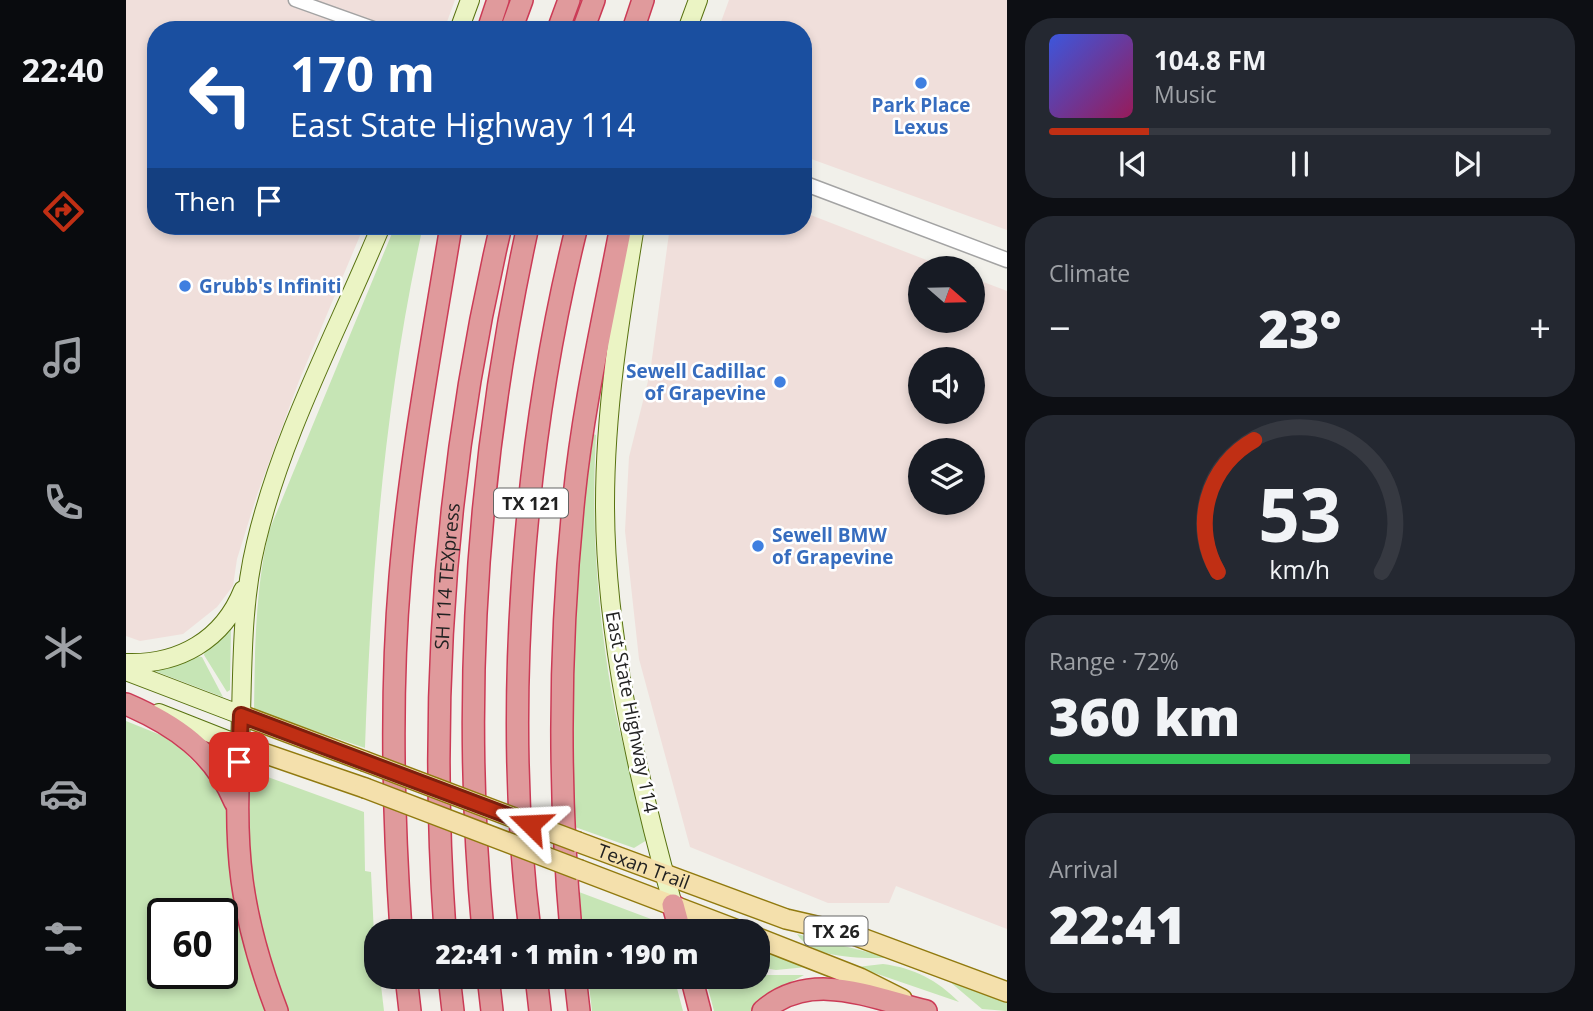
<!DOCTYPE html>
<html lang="en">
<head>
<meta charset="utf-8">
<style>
  :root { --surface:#171b24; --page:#242831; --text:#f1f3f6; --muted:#9ea1a6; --line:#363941; --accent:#c02f14 }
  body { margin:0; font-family:"Open Sans",sans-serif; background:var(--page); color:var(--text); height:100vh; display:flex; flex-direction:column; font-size:26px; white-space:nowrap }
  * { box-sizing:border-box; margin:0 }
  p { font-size:23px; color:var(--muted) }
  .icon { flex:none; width:38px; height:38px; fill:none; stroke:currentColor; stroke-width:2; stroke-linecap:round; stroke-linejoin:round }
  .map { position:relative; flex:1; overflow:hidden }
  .details { display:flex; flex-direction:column; gap:18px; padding:18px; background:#0d0f14; width:586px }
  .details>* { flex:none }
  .top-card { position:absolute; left:21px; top:21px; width:665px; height:214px; border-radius:28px; box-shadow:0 4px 10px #0003; background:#1a4fa0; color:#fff; overflow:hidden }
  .needle { width:46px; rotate:110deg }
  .fabs { position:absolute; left:782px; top:256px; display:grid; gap:14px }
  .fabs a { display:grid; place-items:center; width:77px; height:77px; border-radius:50%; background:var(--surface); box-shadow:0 4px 10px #0003; font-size:35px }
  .speed { position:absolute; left:21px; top:898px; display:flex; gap:14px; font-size:35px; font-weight:700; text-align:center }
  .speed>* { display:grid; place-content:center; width:91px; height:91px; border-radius:50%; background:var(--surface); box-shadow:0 4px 10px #0003; line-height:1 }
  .speed .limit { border:4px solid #111; border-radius:10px; background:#fff; color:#111 }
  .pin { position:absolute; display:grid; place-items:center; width:60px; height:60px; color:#fff; margin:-30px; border-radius:14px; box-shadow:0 4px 10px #0006 }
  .me { position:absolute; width:77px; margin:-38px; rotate:291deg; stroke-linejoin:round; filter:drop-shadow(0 0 5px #0008) }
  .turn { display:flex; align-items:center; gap:24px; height:147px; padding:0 28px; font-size:32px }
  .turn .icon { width:91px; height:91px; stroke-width:2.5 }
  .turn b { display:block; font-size:49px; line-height:60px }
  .then { display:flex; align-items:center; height:66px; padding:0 28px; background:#0003; gap:14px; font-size:26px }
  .big { font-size:52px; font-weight:800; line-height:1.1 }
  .details .card { flex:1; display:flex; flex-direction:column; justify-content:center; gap:10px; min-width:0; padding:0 24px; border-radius:28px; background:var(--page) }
  .details .dial { align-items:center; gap:0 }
  .dial svg { height:182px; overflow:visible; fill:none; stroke:var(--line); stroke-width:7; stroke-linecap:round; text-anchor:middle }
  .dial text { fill:var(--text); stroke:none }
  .song { display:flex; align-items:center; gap:21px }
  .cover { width:84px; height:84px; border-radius:10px; background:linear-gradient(135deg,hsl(230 70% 55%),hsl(330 70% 35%)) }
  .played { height:7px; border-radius:4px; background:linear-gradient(90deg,var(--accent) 20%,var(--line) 20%) }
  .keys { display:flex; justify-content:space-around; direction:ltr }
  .heat { display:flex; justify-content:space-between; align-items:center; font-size:38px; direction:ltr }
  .charge { height:10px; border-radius:5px; background:linear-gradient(90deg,#34c759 72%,var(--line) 0) }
  .trip { position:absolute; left:238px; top:919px; width:406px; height:70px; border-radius:28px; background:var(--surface); box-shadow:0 4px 10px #0003; font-weight:800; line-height:70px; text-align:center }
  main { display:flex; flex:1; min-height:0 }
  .menu { display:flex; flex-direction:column; width:126px; justify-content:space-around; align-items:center; background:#090b0e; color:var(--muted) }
  .menu .icon { width:49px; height:49px }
  .menu .active { color:var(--accent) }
  .menu b { font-size:32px; color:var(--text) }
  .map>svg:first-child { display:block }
  .commercial { fill:#f0dfdb; fill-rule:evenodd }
  .grass { fill:#c6e5b5; fill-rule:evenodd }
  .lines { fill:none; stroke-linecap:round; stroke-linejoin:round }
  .minor-casing { stroke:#a3a3a3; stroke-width:15 }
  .tertiary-casing { stroke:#a3a3a3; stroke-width:17 }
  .secondary-casing { stroke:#587210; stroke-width:20 }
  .primary-casing { stroke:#917a0f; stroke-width:22 }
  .motorway-casing { stroke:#cb3b56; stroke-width:24 }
  .minor { stroke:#fff; stroke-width:12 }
  .tertiary { stroke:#fff; stroke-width:14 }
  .secondary { stroke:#ebf4c4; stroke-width:18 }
  .primary { stroke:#f4e0ac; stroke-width:19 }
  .motorway { stroke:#e09a9c; stroke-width:21 }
  .primary-bridge-casing { stroke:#917a0f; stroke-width:22; stroke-linecap:butt }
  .primary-bridge { stroke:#f4e0ac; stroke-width:19 }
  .route-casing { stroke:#7d1f0d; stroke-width:18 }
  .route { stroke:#c02f14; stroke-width:12 }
  .shop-dot { fill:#3f7fe0; stroke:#fff; stroke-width:2.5 }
  .labels { text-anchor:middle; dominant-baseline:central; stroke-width:5; stroke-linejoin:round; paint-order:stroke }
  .shield { fill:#fff; stroke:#646464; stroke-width:2 }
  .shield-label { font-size:18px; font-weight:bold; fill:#222 }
  .shop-label { font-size:19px; font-weight:bold; fill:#366cbe; stroke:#fff; text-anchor:start }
  .street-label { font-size:19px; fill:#222; stroke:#fff }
</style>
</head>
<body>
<main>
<nav class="menu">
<b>22:40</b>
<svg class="icon active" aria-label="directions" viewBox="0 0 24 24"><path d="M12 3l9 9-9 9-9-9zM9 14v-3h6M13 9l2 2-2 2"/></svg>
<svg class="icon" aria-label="music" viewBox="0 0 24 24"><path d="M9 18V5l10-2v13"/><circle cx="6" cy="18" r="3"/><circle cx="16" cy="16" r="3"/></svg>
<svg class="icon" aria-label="phone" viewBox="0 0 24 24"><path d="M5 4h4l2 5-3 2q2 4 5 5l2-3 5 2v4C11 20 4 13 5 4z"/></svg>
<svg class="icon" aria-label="climate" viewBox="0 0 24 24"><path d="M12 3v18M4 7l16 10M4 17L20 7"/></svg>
<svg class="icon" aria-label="car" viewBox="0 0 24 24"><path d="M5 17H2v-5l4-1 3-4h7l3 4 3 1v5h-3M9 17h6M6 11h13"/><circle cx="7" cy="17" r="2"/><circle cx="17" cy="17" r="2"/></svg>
<svg class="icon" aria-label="filters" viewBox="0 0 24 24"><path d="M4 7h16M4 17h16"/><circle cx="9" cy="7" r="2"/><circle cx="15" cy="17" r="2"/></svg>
</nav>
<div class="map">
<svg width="881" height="1011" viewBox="0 0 881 1011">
  <rect width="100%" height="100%" fill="#f1f0ea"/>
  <!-- commercial -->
  <path class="commercial" d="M0,0H329L318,30H30V226H238L173,381L131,495L111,559L107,586L91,607L57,634L14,641L0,636Z
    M603,0H881V230L677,156V30H592Z
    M677,212L821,268H794V320H847V278L881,291V929L770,886L763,903H702L564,847L513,659L499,531L503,457L524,373L544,226H677ZM794,359H847V411H794ZM794,450H847V502H794Z"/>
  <!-- grass -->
  <path class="grass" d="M269,226H297C259,397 245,573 239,748L128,710C129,649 129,591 143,531Z
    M465,433L470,435C465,523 471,608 486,695C495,744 511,791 521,840L508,848L449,827C442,695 448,564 465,433Z
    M105,626L104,690L101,692L78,655L79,650Z
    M70,656L76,657L97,697L26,670Z
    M0,721L47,740L96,791L145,1011H0ZM37,914H96V973H37Z
    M120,769L238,812L239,871L245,872L250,976L254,977L258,1011H159L123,882Z
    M453,892L533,922L536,931H457Z
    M671,934L765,958C738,958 687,960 671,934Z
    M632,948L681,967L650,970L632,967Z
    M757,964C788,968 811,980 833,1002L731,967Z
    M632,975H678L643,994L627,1011H588L579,977Z
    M462,977H548L557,1011H466Z
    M823,981L881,1003V1011L856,1009Z"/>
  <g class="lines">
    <defs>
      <path id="minor" d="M169,0L253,30"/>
      <path id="tertiary" d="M677,183L881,260"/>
      <path id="secondary" d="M333,30L344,0
        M561,30L572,0
        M509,226C494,318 479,410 479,504C479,635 512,780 547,905
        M0,663C53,665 97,640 117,590
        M0,671L115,715
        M33,713L114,745C117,678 114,609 130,543C156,433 212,330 255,226"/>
      <g id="primary">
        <path d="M115,715L238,761"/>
        <path d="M114,745L239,788"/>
        <path id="s1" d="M452,842L660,919L725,934L881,992"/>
        <path d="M454,870L614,931"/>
        <path d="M632,938L734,978L776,999"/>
      </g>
      <g id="motorway">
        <path d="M362,30L372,0"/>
        <path d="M385,30L396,0"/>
        <path d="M432,30L443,0"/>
        <path d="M457,30L468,0"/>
        <path d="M507,30L517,0"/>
        <path d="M0,704C49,725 88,752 109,802"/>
        <path d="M114,745C107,848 114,914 151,1011"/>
        <path d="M547,905L554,931"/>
        <path d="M275,931C267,813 264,695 274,577C284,459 306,343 325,226"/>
        <path id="s2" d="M319,931C302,693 320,459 375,226"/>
        <path d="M357,931C335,694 351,458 402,226"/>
        <path d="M404,931C376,710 397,442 451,226"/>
        <path d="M445,931C432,787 433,642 448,497C457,406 478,316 495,226"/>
        <path d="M280,976L284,1011"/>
        <path d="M323,976L327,1011"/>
        <path d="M362,976L366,1011"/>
        <path d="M410,976L414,1011"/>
        <path d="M449,976L453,1011"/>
        <path d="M565,976L574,1011"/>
        <path d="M637,1011C685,969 745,998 800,1011"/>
      </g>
    </defs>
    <!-- minor casing -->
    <use href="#minor" class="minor-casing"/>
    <!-- tertiary casing -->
    <use href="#tertiary" class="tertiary-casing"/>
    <!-- secondary casing -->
    <use href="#secondary" class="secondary-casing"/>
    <!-- primary casing -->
    <use href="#primary" class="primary-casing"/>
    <!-- motorway casing -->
    <use href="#motorway" class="motorway-casing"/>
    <!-- minor -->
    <use href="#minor" class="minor"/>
    <!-- tertiary -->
    <use href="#tertiary" class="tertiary"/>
    <!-- secondary -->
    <use href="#secondary" class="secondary"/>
    <!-- primary -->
    <use href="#primary" class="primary"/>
    <!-- motorway -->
    <use href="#motorway" class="motorway"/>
    <defs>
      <path id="primary-bridge" d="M238,761L452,842
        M239,788L454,870"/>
    </defs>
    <!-- primary-bridge casing -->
    <use href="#primary-bridge" class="primary-bridge-casing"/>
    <!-- primary-bridge -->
    <use href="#primary-bridge" class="primary-bridge"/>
  </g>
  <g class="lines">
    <defs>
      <path id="route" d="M113,762L115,715L404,824"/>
    </defs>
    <!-- route casing -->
    <use href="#route" class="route-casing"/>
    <!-- route -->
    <use href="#route" class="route"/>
  </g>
  <!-- markers -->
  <g class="shop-dot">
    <circle cx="795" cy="83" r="7"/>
    <circle cx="59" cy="286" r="7"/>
    <circle cx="654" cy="382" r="7"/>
    <circle cx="632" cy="546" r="7"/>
  </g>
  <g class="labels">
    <!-- shield labels -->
    <g class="shield">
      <rect x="368" y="488.5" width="74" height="29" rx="5"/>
      <rect x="678.5" y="916.5" width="63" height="29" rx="5"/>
    </g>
    <g class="shield-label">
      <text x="405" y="503">TX 121</text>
      <text x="710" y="931">TX 26</text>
    </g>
    <!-- shop labels -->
    <g class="shop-label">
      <text x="795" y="105" text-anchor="middle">Park Place<tspan x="795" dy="22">Lexus</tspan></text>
      <text x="73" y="286">Grubb's Infiniti</text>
      <text x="640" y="371" text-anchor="end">Sewell Cadillac<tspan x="640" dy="22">of Grapevine</tspan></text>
      <text x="646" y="535">Sewell BMW<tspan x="646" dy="22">of Grapevine</tspan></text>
    </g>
    <!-- street labels -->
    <g class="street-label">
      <text stroke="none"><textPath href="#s2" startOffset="355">SH 114 TEXpress</textPath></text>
      <text transform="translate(506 712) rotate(79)">East State Highway 114</text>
      <text stroke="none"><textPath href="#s1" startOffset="70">Texan Trail</textPath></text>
    </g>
  </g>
</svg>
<div class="fabs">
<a><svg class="needle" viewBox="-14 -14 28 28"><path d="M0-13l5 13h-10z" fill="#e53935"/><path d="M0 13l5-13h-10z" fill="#9ea1a6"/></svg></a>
<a><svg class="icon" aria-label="sound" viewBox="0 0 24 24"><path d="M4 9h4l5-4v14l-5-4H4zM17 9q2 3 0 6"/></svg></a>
<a><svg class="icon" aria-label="layers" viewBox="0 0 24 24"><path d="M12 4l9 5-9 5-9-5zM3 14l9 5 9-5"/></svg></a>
</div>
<div class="speed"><div class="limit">60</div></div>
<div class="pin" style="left:113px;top:762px;background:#d93025"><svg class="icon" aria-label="arrive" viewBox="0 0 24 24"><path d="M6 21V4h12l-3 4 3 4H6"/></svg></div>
<svg class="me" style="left:404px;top:824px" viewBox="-20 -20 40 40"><path d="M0-17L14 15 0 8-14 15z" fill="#c02f14" stroke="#fff" stroke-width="4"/></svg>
<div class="trip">22:41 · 1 min · 190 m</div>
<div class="top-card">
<div class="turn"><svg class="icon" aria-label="left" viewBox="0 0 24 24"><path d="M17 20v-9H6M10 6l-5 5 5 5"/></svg><div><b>170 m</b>East State Highway 114</div></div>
<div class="then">Then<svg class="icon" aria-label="arrive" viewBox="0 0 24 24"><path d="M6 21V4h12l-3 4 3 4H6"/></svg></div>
</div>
</div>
<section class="details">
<div class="card">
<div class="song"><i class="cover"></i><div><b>104.8 FM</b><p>Music</p></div></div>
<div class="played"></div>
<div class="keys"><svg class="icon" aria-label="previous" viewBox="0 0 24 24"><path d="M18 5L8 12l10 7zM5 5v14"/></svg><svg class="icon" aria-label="pause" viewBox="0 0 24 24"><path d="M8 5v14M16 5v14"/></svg><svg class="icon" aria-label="next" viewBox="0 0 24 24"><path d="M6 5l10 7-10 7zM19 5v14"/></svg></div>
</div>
<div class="card"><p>Climate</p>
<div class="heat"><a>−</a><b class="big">23°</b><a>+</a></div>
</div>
<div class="card dial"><svg viewBox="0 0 100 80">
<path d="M14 69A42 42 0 1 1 86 69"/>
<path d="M14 69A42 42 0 0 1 30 11" stroke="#c02f14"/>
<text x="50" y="56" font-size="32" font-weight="700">53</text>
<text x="50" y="72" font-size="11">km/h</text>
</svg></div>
<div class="card"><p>Range · 72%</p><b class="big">360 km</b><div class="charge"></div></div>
<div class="card"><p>Arrival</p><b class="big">22:41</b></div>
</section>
</main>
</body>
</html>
